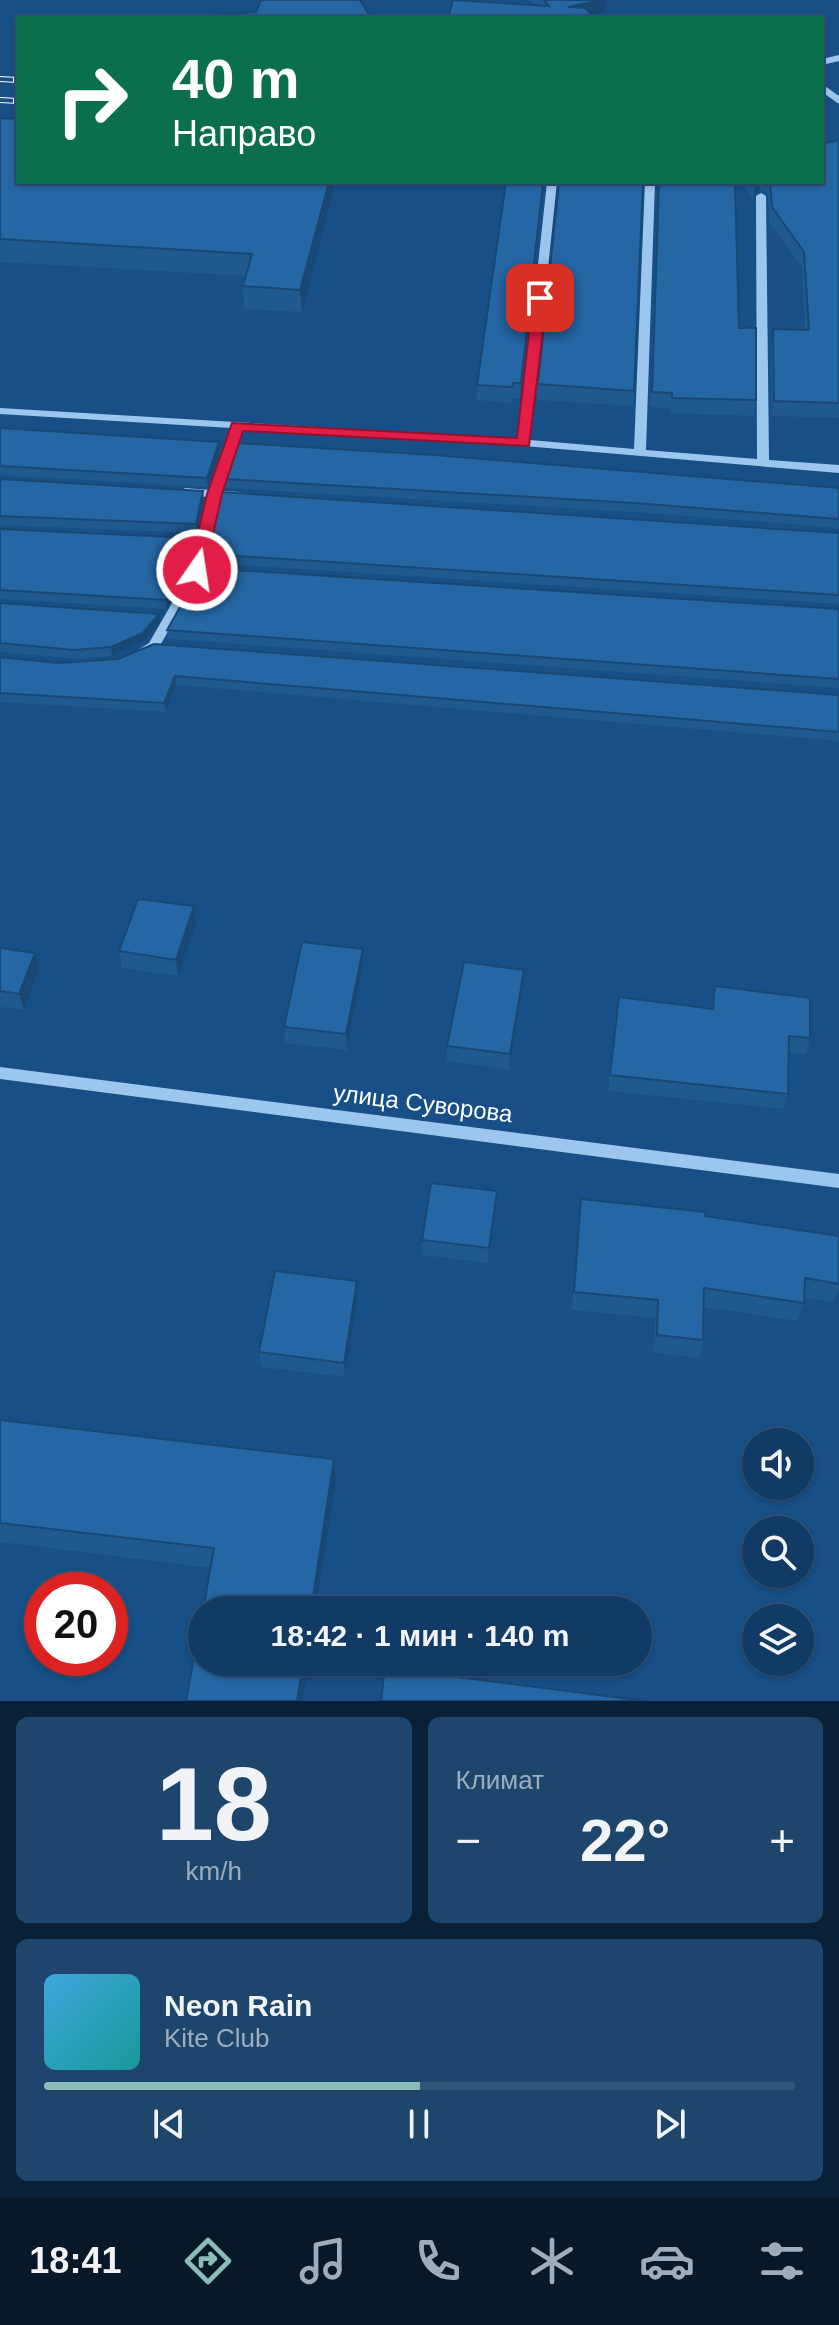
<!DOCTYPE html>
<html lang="ru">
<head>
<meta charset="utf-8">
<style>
  :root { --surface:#113b64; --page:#1e466d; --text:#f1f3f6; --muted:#9cadbf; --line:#305578; --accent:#8bbbb9 }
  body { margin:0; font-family:Arial,sans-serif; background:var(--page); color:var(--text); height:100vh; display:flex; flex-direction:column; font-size:30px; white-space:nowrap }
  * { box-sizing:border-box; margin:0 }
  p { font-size:26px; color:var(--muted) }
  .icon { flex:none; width:44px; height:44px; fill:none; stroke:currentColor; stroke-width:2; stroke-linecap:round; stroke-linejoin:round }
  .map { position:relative; height:1701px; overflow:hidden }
  .details { display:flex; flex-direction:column; gap:16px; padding:16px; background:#092037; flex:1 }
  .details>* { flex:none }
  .guide { position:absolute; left:16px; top:16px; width:808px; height:168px; border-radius:0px; box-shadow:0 2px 6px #0004,0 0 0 2px var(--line); background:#0b6e4f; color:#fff; overflow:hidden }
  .controls { position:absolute; left:742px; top:1428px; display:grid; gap:16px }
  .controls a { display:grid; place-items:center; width:72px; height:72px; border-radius:50%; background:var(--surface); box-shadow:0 2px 6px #0004,0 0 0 2px var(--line); font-size:40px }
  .speed { position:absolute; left:24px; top:1572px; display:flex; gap:16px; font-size:40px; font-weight:700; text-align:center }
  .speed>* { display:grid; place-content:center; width:104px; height:104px; border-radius:50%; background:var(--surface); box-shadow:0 2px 6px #0004,0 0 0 2px var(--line); line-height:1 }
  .speed .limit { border:12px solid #d22; background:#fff; color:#111 }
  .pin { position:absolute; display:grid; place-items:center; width:68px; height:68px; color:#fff; margin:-34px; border-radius:16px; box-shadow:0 4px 12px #0006 }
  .me { position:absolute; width:88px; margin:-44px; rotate:13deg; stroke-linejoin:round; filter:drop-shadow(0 0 6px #0008) }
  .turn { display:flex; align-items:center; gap:28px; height:168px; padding:0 24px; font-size:36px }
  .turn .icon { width:104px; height:104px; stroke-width:2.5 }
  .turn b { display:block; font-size:56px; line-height:68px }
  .big { font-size:60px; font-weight:700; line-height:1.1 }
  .details .tile { flex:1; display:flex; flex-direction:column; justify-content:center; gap:12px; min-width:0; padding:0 28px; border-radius:12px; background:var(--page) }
  .details .dial { align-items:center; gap:0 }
  .dial b { font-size:104px; line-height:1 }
  .song { display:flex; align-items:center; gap:24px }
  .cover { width:96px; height:96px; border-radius:12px; background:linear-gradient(135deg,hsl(200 70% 55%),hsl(180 70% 35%)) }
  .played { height:8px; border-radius:4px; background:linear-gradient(90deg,var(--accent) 50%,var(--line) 50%) }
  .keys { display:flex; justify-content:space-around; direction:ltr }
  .heat { display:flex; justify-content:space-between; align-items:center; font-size:44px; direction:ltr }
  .details .tiles { flex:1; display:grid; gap:16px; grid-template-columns:1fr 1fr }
  .tile:last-child { grid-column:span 2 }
  .trip { position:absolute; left:188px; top:1596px; width:464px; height:80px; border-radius:40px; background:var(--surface); box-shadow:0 2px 6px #0004,0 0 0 2px var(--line); font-weight:700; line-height:80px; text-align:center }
  .menu { display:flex; height:128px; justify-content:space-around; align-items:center; background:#071828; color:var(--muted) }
  .menu .icon { width:56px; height:56px }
  .menu .selected { color:var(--accent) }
  .menu b { font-size:36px; color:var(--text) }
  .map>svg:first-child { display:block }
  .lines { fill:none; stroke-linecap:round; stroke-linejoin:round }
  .minor { fill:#9dc6ed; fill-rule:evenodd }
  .rail-casing { stroke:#fff; stroke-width:6 }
  .rail { stroke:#174f86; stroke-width:4; stroke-dasharray:13; stroke-linecap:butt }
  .wall { fill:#20598e }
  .shaded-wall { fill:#1a4874 }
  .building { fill:#2567a5; stroke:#1a4874; stroke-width:2 }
  .route { fill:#e11d48; stroke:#92132f; stroke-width:2 }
  .labels { text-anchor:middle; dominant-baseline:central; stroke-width:8; stroke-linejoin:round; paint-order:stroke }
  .street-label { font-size:24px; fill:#fff; stroke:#174f86 }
</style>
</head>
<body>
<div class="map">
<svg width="839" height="1701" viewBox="0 0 839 1701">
  <rect width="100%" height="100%" fill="#174f86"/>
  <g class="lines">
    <!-- minor -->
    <path class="minor" d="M839,55V61L822,65V59Z
      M822,84L839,96V104L822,92Z
      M547,182H557L530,440L634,449L645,182H655L646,450L757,459L756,196L761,193L766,196L769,460L839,465V473L524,446L242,429L222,491L240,492L246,496L240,500L220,498L204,567L220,568L226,572L220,576L201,574L158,649L143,656H135L133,653L149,643L191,570L208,497L185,496L179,492L185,488L210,490L231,428L0,414V408L519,439Z
      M0,1067L839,1174V1188L0,1079Z"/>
    <defs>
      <path id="rail" d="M0,79L18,80
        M0,100L18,101"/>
    </defs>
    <!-- rail casing -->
    <use href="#rail" class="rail-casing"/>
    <!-- rail -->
    <use href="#rail" class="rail"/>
  </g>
  <!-- wall -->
  <path class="wall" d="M529,0H606L605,13L593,15L534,5Z
    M0,118L18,182H336L302,312L244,309L243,286L246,276L0,262Z
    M839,140V418L772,416L771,344L773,329L805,330L802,267L769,222L768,193L759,190L753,199L741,182H822Z
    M544,182L520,398H512L511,403L477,400V385Z
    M658,182H735L739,328L756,400L754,416L671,413V409L650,407Z
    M538,384L634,391L633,406L537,400Z
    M0,428L219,442L220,450L208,487L0,475Z
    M0,479L204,500L197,533L0,525Z
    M225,479L839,488V528L633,512L226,488Z
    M0,529L193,547L188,569L167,609L0,599Z
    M839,533V604L208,563L207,554Z
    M0,603L160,623L144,641L112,656L75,659L0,652Z
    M839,609V688L168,639L167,630Z
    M0,657L58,663L839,695V741L176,685L166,712L0,702Z
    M196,923L178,976L122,968L119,951Z
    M0,948L39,969L24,1010L0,1007Z
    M363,965L347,1050L285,1043L284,1027Z
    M523,986L509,1070L447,1061V1046Z
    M715,986L810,1038L806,1054L789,1052L788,1094L784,1109L608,1091L616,1013L711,1008Z
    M497,1191L488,1263L422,1255V1240Z
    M581,1199L839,1236V1288L834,1302L804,1298V1303L798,1321L704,1307L703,1340L699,1358L653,1353L655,1318L572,1310Z
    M357,1281L358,1296L345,1377L261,1367L259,1352Z
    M0,1420L336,1480L316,1610H203L211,1568L0,1542Z"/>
  <!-- shaded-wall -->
  <path class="shaded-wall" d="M601,0H606L605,13L580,18L568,7Z
    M329,182H336L302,312L300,290Z
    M543,182H544L520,398L521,383Z
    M757,182H761L759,190L753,199L755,185Z
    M219,442L220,450L208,487L207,478Z
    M203,491L204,500L197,533L196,524Z
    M192,538L193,547L188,569L167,609L166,600Z
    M159,614L160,623L144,641L112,656L111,647Z
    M175,676L176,685L166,712L164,703Z
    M194,906L196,923L178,976L176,960Z
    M363,949V965L347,1050L346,1034Z
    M35,953L39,969L24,1010L19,994Z
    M524,970L523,986L509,1070L510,1054Z
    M497,1191L496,1206L488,1263L489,1248Z
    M357,1281L358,1296L345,1377L344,1363Z
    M334,1459L336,1480L316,1610H311Z
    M303,1662H309L303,1701H297Z"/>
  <!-- building -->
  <path class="building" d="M261,0H360L371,18H215L212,15L256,12Z
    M453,0L549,6L544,0H601L568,7L585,8L595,18H448Z
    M0,118L18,119V182H329L300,290L243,286L252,254L0,239Z
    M839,140V403L774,401L773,329L809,330L804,252L772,207L770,182H822V144Z
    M506,182H543L521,383H513L512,387L477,385Z
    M559,182H643L634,391L538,384Z
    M659,182H735L739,328H756V400L672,398V393L652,392Z
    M0,428L219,442L207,478L0,466Z
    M237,443L434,455L839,488V519L634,503L225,479Z
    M0,479L203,491L196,524L0,516Z
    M221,492L839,533V595L207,554Z
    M0,529L192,538L187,560L166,600L0,590Z
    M202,568L839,609V679L167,630Z
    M0,603L159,614L143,633L111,647L74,650L0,643Z
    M154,644L839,695V732L175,676L164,703L0,693V657L58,663L118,659Z
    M138,899L194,906L176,960L119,951Z
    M302,942L363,949L346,1034L284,1027Z
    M0,948L35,953L19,994L0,991Z
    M464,962L524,970L510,1054L447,1046Z
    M715,986L810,998V1038L789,1036L788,1094L610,1075L619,997L713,1009Z
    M431,1183L497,1191L489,1248L422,1240Z
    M581,1199L706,1212L705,1216L839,1236V1284L805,1278L804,1303L704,1288L703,1340L657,1335L658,1300L574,1292Z
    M275,1271L357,1281L344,1363L259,1352Z
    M0,1420L334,1459L311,1610H203L214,1548L0,1523Z
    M202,1615V1662H303L297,1701H186Z
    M385,1668L645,1701H381Z"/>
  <!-- route -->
  <path class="route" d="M540,294L547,298L529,446L243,431L222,494L205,570L197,576L191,574L189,570L207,494L232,423L517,438L533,298Z"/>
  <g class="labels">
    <!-- street labels -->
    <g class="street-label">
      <text transform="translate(423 1103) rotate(7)">улица Суворова</text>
    </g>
  </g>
</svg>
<div class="controls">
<a><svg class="icon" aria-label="sound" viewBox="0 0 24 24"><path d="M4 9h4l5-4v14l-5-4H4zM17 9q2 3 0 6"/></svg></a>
<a><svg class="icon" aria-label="search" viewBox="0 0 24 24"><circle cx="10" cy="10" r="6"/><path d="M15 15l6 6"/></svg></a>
<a><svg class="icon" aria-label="layers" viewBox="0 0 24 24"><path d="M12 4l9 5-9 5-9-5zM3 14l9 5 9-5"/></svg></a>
</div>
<div class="speed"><div class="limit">20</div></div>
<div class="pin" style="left:540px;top:298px;background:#d93025"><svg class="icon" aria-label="arrive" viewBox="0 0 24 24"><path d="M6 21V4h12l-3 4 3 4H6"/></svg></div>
<svg class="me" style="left:197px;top:570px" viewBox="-20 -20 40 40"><circle r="17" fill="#e11d48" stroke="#fff" stroke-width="3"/><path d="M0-11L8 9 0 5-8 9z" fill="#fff"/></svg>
<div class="trip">18:42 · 1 мин · 140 m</div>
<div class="guide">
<div class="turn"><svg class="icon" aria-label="right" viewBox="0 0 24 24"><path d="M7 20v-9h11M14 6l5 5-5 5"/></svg><div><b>40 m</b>Направо</div></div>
</div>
</div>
<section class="details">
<div class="tiles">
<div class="tile dial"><b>18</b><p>km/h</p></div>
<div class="tile"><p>Климат</p>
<div class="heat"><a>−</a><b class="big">22°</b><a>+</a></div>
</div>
<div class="tile">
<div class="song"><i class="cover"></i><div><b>Neon Rain</b><p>Kite Club</p></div></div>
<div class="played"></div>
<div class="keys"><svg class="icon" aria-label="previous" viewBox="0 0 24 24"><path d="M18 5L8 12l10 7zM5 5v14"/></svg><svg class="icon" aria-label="pause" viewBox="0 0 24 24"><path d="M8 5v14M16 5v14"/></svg><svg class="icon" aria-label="next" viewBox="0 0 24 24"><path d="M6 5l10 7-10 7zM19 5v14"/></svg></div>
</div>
</div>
</section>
<nav class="menu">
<b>18:41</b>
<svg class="icon selected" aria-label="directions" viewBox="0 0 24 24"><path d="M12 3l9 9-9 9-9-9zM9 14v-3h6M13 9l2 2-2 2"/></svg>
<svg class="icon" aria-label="music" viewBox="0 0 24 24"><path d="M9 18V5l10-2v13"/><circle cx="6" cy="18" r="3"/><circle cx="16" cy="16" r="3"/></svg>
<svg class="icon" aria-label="phone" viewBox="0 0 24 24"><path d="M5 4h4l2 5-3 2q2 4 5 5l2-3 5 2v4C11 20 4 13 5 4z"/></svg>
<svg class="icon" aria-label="climate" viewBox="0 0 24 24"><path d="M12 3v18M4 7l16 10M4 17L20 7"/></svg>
<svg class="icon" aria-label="car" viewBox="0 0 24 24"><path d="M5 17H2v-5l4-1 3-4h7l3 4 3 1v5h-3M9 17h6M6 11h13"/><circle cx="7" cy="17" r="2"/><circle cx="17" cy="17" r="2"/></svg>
<svg class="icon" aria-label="filters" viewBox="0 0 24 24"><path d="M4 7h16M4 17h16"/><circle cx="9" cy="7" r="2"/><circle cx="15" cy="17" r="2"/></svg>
</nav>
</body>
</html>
